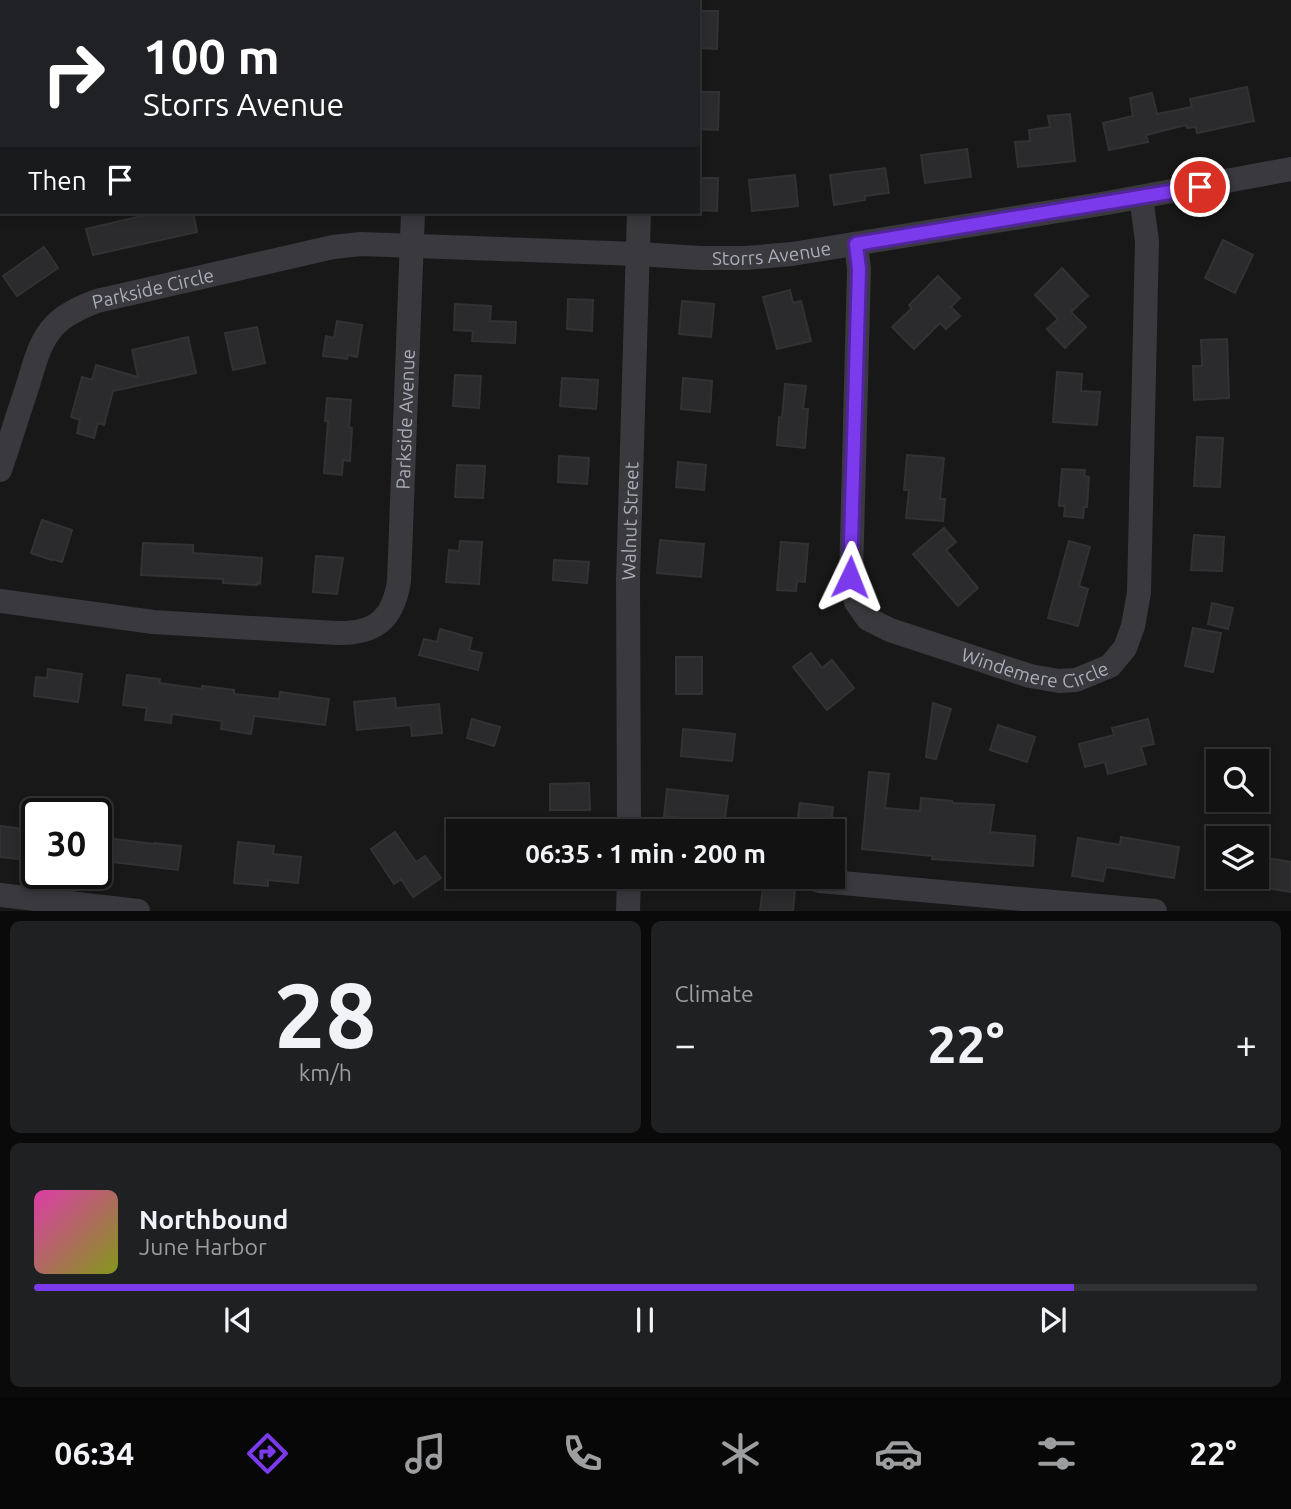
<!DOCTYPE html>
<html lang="en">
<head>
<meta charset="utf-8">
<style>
  :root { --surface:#121213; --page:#1f2021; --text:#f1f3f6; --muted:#9c9ea0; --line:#313233; --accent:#7c3aed }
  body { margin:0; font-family:Ubuntu,sans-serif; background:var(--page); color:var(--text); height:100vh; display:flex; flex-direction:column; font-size:26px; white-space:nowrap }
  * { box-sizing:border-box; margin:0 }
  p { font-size:23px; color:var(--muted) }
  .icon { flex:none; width:38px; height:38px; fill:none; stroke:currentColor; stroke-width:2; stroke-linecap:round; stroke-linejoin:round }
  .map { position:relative; height:911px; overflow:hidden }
  .panel { display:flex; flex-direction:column; gap:10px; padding:10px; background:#0a0a0a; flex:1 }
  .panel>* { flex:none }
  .guide { position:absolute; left:0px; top:0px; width:700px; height:214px; box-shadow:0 4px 10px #0003,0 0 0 2px var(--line); background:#202124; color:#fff; overflow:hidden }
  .fabs { position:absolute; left:1206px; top:749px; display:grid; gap:14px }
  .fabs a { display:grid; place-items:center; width:63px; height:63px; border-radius:0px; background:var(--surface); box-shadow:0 4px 10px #0003,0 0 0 2px var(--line); font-size:35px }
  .speed { position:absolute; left:21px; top:798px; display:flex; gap:14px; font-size:35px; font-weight:700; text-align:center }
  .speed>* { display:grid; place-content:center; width:91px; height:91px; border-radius:50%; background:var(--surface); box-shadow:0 4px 10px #0003,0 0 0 2px var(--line); line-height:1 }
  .speed .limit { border:4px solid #111; border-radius:10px; background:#fff; color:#111 }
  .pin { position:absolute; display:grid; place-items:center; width:60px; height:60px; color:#fff; margin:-30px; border:4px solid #fff; border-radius:50%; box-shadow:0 2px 7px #0007 }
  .me { position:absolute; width:77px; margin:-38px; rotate:2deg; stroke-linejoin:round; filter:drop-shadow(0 0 5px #0008) }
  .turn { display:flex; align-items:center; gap:24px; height:147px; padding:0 28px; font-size:32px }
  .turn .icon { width:91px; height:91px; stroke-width:2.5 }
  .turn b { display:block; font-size:49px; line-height:60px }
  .then { display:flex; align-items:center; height:66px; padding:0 28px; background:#0003; gap:14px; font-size:26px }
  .big { font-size:52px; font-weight:700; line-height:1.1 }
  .panel .tile { flex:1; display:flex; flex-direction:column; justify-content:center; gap:10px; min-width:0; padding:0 24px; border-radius:10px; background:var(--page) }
  .panel .dial { align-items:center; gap:0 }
  .dial b { font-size:91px; line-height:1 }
  .song { display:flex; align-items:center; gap:21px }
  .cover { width:84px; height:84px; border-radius:10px; background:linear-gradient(135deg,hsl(320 70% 55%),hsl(70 70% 35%)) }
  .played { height:7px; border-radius:4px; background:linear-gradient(90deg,var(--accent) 85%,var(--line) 85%) }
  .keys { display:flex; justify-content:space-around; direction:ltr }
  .heat { display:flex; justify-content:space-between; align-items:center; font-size:38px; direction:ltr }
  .panel .tiles { flex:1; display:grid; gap:10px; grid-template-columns:1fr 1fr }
  .tile:last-child { grid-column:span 2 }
  .trip { position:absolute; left:446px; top:819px; width:399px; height:70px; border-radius:0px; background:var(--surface); box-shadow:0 4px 10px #0003,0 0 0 2px var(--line); font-weight:700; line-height:70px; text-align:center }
  .menu { display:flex; height:112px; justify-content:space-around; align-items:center; background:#070708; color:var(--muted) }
  .menu .icon { width:49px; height:49px }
  .menu .selected { color:var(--accent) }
  .menu b { font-size:32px; color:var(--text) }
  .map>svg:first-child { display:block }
  .green { fill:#1e2420 }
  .building { fill:#2b2b2d; stroke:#323235; stroke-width:2 }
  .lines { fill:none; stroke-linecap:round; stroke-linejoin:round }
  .minor { stroke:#39393e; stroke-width:24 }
  .route-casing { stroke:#51269a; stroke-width:18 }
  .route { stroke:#7c3aed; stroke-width:12 }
  .labels { text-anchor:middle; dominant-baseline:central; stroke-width:7; stroke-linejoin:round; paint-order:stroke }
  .street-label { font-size:19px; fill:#abaeb8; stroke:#131314 }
</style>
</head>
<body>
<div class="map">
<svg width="1291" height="911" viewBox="0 0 1291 911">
  <rect width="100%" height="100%" fill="#181819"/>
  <!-- green -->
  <path class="green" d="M0,0H246L245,2H2V163L0,164Z"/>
  <!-- building -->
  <path class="building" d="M698,11H718L717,49L698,48Z
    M1247,87L1254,121L1197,133L1196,127L1187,128L1186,125L1146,135L1148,142L1109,150L1103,123L1133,116L1130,98L1152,93L1157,114L1192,107L1190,99Z
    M698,92H719L718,130L698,129Z
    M1070,114L1075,161L1018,167L1015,142L1030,141L1029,130L1050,127L1048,116Z
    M967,149L971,177L925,183L921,155Z
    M885,168L889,193L865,196V200L834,205L830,175Z
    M795,175L798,206L752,211L749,180Z
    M698,178H718L717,211L698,210Z
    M159,212H193L197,232L93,255L86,229Z
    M1223,240L1253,255L1235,293L1205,278Z
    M44,247L58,268L17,296L3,276Z
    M1062,268L1088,296L1071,312L1086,327L1065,348L1047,329L1058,319L1035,295Z
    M938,276L960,298L951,307L960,316L946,329L940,323L914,349L892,327L912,308L909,305Z
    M790,290L793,303L801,301L811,341L777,349L763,297Z
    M568,299L593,300L592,331L567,329Z
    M682,301L714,304L711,337L679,334Z
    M455,304L491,306L490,321L516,322L515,343L472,341L473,331L454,330Z
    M337,321L362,325L357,357L348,355L347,359L323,356L326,336L334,338Z
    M257,327L265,363L233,370L225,333Z
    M188,337L196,373L113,391L104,425L98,423L94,438L77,433L80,420L71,417L82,377L92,380L96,365L138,377L132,350Z
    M1227,339L1229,398L1194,400L1193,366H1202L1201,340Z
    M1057,372L1082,374L1081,391L1100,392L1097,425L1053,422Z
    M455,375L481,376L479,408L453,406Z
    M562,378L598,380L596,409L560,406Z
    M683,378L712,381L710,412L681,409Z
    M785,384L806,386L803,409H808L805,448L777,445L779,417L782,418Z
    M327,398L351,400L349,427L352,428L350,461L343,460L342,475L324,473L328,421H325Z
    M1197,437L1223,438L1220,487L1194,486Z
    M907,455L944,458L940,499H945L943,521L906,518L909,490H904Z
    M559,456L589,458L587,484L558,482Z
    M678,462L706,465L704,490L676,487Z
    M457,465L485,466L483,498L455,497Z
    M1062,469L1085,470L1084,476L1089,477L1087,507H1084L1083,518L1064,516L1065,506H1059Z
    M42,520L72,530L62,562L52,559V560L31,553Z
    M944,528L956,542L946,550L978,588L958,606L913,554Z
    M1194,535L1224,537L1222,571L1191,570Z
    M660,540L704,544L701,577L657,573Z
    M460,541L482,542L479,584L446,582L449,550L459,551Z
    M1069,541L1090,547L1079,586L1088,589L1078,626L1048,618Z
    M781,542L808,544L805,582L797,581L796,591L777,590Z
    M143,543L193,545V553L262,558L260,584L257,583V585L223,583V579L141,575Z
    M316,556L343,558L337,594L313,592Z
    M554,560L589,562L587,583L553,580Z
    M1212,603L1233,608L1228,629L1208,624Z
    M1193,628L1221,633L1213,672L1185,666Z
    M440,629L472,638L469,650L482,653L478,670L419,655L424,639L437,642Z
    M811,653L822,668L832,660L854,688L827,710L793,667Z
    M676,657H702V694H676Z
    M48,669L82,674L78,702L34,696L36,677L47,678Z
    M127,675L160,679L159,683L202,689V686L234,690V694L279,699L280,692L329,699L325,725L254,716L251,734L221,729L222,721L172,714L171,723L145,720L147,708L123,705Z
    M395,698L396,708L439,704L442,733L412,736L411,725L357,730L354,702Z
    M933,703L951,709L936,759L926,757Z
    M472,719L500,727L494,746L467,738Z
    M1148,719L1154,744L1141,747L1146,764L1108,774L1105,762L1085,767L1079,744L1114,735L1112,728Z
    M998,725L1035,737L1027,762L990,750Z
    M683,729L735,734L732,761L681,756Z
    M869,772L889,774L885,808L920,811L921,798L952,801L953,803L994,805L990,832L1035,836L1033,866L932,859L933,856L862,849Z
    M589,783L590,810H550V784Z
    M667,789L728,796L724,824L664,816Z
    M800,803L833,807L830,831H796Z
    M0,826L33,830L29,860L0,857Z
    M395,832L416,862L425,856L441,878L413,897L401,879L394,884L371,849Z
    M1121,837L1179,847L1174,878L1106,867L1103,881L1072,876L1078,838L1120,845Z
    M106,838L155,844V843L181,846L178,870L103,861Z
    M238,842L274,846L273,854L301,857L298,883L268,880V886L234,883Z
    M1256,856L1291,862V892L1256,886Z
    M764,877L796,880L793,911H760Z"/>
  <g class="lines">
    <!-- minor -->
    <g class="minor">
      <path d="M421,2V0"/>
      <path d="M645,2V0"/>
      <path id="s1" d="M856,244L859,269L851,577L856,602L868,619L890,630L1030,676L1059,681L1076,680L1110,666L1125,648L1133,626L1139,593L1147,241L1141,197"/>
      <path id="s2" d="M0,470C9,444 17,417 26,391C33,370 38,343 54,326C65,314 81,307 97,301L333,247L361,244L638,254L701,258H746L792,254L1107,203L1291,169"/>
      <path id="s3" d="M0,601L153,622L336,633C375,634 393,620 399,581L413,212"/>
      <path id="s4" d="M629,831L628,579L639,212"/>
      <path d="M820,881L1155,911"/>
      <path d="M0,895L138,911"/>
      <path d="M628,911L629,877"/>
    </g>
  </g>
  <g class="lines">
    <defs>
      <path id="route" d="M850,577L859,269L856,244L1200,187"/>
    </defs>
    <!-- route casing -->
    <use href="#route" class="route-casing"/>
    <!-- route -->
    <use href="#route" class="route"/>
  </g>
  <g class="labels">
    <!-- street labels -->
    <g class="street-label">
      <text stroke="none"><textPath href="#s2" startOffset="886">Storrs Avenue</textPath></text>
      <text stroke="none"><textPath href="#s2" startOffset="262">Parkside Circle</textPath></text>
      <text stroke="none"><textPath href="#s3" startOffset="592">Parkside Avenue</textPath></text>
      <text stroke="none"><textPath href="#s4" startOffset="310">Walnut Street</textPath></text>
      <text stroke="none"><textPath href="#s1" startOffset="556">Windemere Circle</textPath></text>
    </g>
  </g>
</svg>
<div class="fabs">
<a><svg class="icon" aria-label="search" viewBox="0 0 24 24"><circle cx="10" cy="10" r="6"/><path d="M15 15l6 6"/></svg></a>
<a><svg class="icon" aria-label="layers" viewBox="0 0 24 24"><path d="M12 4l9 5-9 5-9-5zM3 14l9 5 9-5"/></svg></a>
</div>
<div class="speed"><div class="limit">30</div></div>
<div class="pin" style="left:1200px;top:187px;background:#d93025"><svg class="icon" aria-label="arrive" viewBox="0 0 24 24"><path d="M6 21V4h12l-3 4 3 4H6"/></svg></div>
<svg class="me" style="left:850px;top:577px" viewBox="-20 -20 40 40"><path d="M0-17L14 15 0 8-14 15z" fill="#7c3aed" stroke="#fff" stroke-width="4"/></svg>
<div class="trip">06:35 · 1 min · 200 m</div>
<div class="guide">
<div class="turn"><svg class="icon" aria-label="right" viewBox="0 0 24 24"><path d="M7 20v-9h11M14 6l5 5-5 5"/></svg><div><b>100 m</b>Storrs Avenue</div></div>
<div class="then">Then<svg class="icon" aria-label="arrive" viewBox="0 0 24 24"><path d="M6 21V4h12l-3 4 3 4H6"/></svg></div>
</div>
</div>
<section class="panel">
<div class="tiles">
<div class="tile dial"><b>28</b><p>km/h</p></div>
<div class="tile"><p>Climate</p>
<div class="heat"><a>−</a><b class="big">22°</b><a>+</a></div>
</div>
<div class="tile">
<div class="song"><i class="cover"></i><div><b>Northbound</b><p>June Harbor</p></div></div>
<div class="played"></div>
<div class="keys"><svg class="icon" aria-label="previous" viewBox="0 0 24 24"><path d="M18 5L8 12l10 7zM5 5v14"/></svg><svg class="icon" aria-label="pause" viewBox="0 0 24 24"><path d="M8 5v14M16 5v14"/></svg><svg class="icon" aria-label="next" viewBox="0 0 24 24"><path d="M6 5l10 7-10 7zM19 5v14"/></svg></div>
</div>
</div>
</section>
<nav class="menu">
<b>06:34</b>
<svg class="icon selected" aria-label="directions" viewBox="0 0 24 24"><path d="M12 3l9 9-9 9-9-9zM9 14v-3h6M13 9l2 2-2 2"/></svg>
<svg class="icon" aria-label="music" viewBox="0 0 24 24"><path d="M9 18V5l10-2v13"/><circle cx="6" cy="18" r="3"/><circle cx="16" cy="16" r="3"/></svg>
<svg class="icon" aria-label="phone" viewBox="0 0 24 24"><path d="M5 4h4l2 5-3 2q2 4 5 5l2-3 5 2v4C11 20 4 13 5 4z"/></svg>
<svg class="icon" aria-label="climate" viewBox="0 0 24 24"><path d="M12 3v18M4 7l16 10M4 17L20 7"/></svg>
<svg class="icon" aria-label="car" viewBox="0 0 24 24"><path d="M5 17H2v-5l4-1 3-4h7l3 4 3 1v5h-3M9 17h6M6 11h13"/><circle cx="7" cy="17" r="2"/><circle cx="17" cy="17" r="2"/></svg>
<svg class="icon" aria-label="filters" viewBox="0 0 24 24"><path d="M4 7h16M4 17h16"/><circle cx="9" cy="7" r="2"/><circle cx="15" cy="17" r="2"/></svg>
<b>22°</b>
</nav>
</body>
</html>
